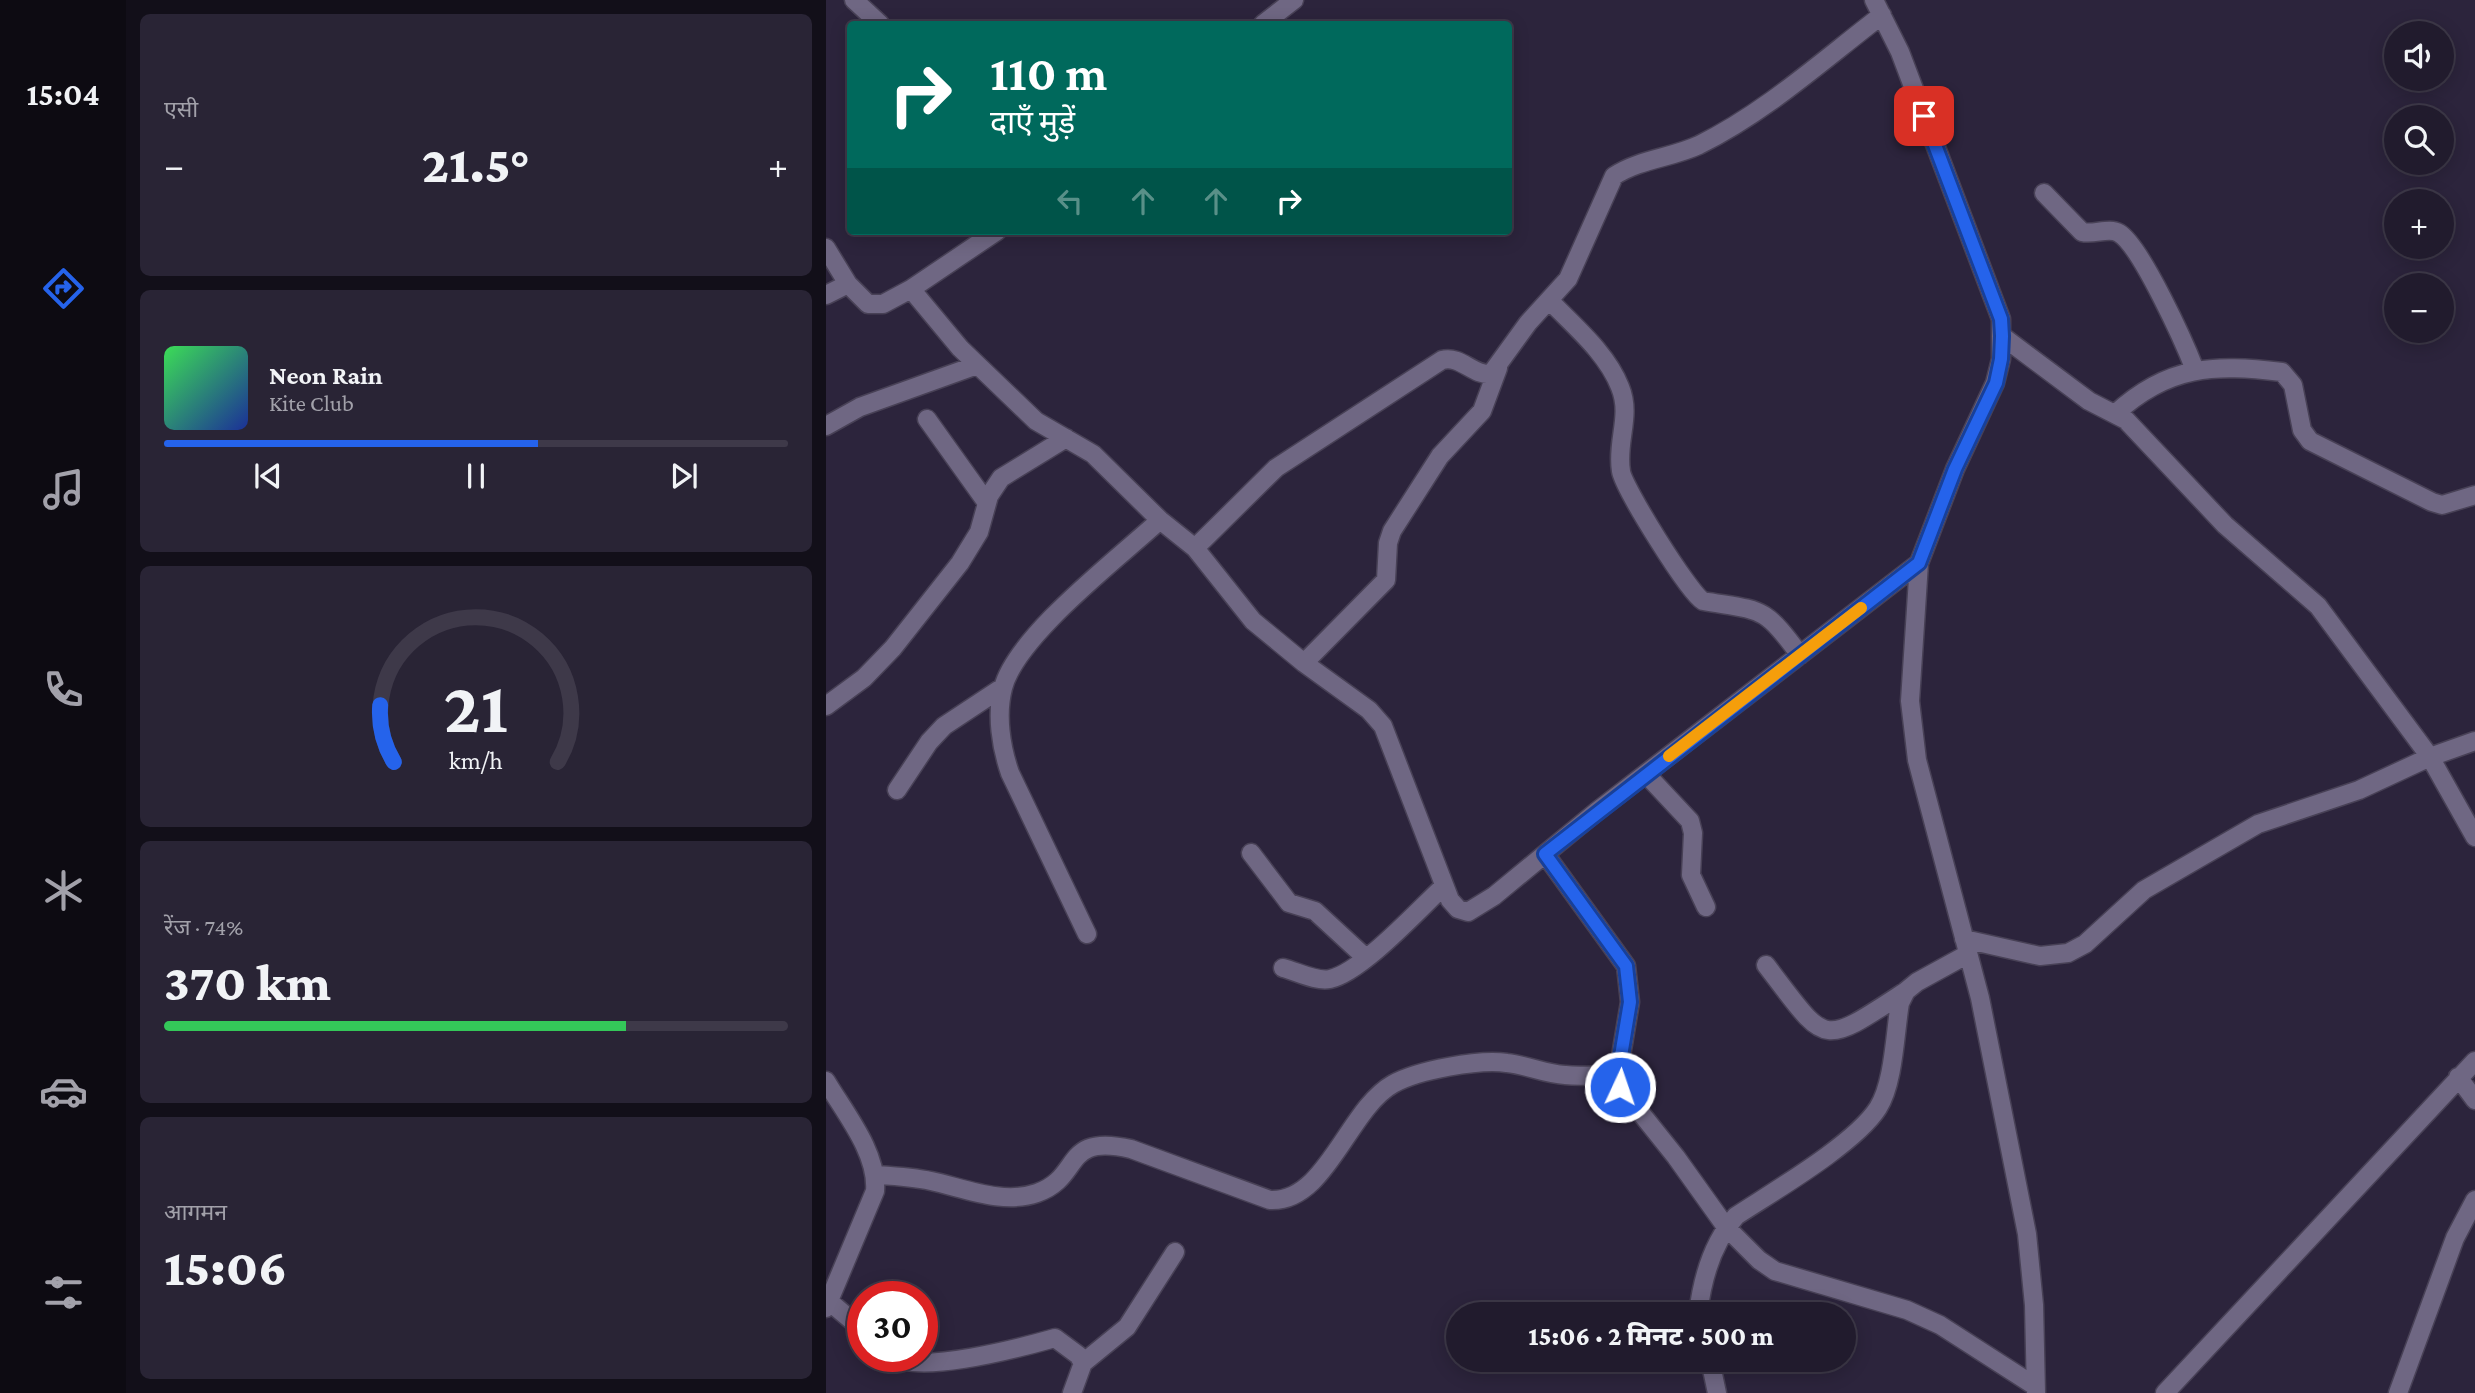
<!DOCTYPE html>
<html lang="hi">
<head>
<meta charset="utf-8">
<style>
  :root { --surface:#211b2d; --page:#292435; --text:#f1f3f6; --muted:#a2a1aa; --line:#3e3949; --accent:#2563eb }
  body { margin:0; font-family:"Crimson Pro","Noto Sans Devanagari",serif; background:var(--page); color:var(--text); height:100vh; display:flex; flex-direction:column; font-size:26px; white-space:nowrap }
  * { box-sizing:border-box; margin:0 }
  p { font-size:23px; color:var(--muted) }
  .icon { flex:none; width:38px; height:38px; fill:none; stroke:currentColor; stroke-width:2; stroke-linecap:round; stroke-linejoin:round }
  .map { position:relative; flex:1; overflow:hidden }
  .drawer { display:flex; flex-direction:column; gap:14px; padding:14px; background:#120f19; width:700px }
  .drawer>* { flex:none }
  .top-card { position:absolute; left:21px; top:21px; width:665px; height:214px; border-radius:7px; box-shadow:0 4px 18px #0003,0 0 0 2px var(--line); background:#00695c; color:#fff; overflow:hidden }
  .fabs { position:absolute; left:1558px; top:21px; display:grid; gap:14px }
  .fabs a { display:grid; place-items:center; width:70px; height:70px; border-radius:50%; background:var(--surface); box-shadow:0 4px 18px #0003,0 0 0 2px var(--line); font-size:35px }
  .speed { position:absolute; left:21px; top:1281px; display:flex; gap:14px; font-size:35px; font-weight:700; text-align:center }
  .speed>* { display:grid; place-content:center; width:91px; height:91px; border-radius:50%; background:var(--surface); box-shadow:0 4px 18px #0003,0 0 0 2px var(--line); line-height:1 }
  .speed .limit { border:10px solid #d22; background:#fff; color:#111 }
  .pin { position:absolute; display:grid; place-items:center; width:60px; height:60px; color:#fff; margin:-30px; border-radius:14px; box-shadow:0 4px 10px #0006 }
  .me { position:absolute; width:77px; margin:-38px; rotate:3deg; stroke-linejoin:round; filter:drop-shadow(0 0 5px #0008) }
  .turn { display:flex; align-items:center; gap:24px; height:147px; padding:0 28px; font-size:32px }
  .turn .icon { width:91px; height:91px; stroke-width:2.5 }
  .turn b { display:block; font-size:49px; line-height:60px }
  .lanes { display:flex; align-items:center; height:66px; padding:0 28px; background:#0003; justify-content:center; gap:35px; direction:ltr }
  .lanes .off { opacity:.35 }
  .big { font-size:52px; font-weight:800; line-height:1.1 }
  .drawer .widget { flex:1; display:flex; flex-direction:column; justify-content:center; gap:10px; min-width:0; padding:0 24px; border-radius:10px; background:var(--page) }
  .drawer .dial { align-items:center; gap:0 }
  .dial svg { height:182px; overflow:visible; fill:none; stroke:var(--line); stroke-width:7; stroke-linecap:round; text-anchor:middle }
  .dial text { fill:var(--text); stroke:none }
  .song { display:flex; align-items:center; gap:21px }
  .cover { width:84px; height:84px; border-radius:10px; background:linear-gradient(135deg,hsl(130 70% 55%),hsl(230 70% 35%)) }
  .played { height:7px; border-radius:4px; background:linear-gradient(90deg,var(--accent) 60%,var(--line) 60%) }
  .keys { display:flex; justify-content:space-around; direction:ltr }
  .heat { display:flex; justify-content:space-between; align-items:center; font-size:38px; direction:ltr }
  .charge { height:10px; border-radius:5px; background:linear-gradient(90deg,#34c759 74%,var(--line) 0) }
  .trip { position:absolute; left:620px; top:1302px; width:410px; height:70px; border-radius:35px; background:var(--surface); box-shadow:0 4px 18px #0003,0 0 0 2px var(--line); font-weight:800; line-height:70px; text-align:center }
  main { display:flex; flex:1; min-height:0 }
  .tab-bar { display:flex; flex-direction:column; width:126px; justify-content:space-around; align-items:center; background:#0d0b12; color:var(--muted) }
  .tab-bar .icon { width:49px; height:49px }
  .tab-bar .current { color:var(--accent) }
  .tab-bar b { font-size:32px; color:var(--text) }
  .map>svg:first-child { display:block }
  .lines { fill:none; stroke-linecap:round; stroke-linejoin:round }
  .minor-casing { stroke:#484156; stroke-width:21 }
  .minor { stroke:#6f6783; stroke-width:18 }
  .route-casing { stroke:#184099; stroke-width:18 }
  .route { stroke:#2563eb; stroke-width:12 }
  .slow { stroke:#f59e0b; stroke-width:12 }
</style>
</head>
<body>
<main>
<nav class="tab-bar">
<b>15:04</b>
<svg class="icon current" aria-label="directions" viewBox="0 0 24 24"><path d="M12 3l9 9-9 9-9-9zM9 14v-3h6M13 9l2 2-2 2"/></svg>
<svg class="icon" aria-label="music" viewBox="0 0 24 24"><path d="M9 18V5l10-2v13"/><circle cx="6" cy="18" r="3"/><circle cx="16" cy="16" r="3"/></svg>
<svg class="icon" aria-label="phone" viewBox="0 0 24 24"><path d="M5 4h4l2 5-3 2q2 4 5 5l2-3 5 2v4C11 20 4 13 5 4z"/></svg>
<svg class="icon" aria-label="climate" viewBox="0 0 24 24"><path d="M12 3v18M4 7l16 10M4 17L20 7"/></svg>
<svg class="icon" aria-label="car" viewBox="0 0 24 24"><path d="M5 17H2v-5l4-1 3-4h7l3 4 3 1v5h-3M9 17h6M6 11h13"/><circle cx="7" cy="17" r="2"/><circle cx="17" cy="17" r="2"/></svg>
<svg class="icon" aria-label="filters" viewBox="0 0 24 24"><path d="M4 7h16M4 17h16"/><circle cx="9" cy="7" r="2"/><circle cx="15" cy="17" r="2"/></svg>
</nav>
<section class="drawer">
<div class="widget"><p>एसी</p>
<div class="heat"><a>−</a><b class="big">21.5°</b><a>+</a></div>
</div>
<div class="widget">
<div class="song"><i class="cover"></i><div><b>Neon Rain</b><p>Kite Club</p></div></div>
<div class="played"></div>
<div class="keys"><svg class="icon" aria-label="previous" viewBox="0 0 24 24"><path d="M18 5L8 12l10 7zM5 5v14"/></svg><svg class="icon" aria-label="pause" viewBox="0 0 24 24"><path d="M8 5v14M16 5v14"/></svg><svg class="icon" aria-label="next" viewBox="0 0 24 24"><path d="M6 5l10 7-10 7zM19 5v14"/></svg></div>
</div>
<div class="widget dial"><svg viewBox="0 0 100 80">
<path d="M14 69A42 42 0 1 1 86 69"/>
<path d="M14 69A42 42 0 0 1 8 44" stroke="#2563eb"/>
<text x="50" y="56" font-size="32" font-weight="700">21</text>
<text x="50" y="72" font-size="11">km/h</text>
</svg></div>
<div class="widget"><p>रेंज · 74%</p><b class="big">370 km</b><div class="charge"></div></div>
<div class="widget"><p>आगमन</p><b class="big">15:06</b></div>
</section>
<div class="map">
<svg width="1649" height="1393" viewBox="0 0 1649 1393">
  <rect width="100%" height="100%" fill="#2c243c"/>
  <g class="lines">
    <defs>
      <path id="minor" d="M28,0L54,24
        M1048,0L1074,52L1175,319V359L1169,383L1129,469L1093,563L1084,701L1091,760L1154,998L1201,1234L1208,1305L1210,1393
        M437,24L468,0
        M1218,193L1256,232C1268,235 1283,227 1293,233C1315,246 1359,344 1369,370
        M0,248L22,284L42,304H57L85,289L134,348L210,421L267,454L334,520L369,548L427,621L478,663L543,710L557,726L624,900L632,909L642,912L668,896L770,812L1093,563
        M85,289L171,231
        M0,295L22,284
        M723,300C748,326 781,353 794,387C806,416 790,441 795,471C797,487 863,593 877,601C936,611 937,605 974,655
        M1176,336L1263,401L1300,420L1399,525L1492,606L1604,757L1649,837
        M1289,414C1342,365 1388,364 1456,372L1467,385L1476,430L1484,441L1606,502L1616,505L1649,495
        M101,419L161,503
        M0,426L34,407L151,365
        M369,548L450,468L616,360C635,355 647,376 665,374L702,323L742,279L788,176C814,159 845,158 873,145C940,112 997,60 1056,15
        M478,663L560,580L562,543L566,531L614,456L656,411L672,368
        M0,706L38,678L67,648L134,563L153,532L163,496L175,478L240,438
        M820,774L864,821L867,833L865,875L880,907
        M71,790L103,742L118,726L177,687
        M425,853L463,903L489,911L540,958
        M719,854L800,966L804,1002L792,1074L794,1087L850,1157L900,1227L933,1260L949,1271L1081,1310L1114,1325L1209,1386
        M261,934L184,773C175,747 170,715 177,688C190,636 293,558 334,520
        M1138,939L1214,956L1242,953L1259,944L1318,890L1432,824L1533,790L1604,757L1649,741
        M940,965C1002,1046 993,1048 1080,991
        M457,968C470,971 490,982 504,979C536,972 593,909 618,886
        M1632,1077L1649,1100
        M0,1081C19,1113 52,1153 49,1191L0,1308
        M51,1175C68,1176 87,1177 105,1181C138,1188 177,1205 211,1193C257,1177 235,1133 305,1149L444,1200C500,1203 522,1109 567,1084C592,1070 653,1059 681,1063C701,1065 719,1074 739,1075C756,1077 774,1075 792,1074
        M4,1302L37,1330
        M872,1314C876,1280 887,1242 910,1216C948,1191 1029,1144 1052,1108C1068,1083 1069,1032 1074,1003L1080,991L1091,982L1142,954
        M66,1356C93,1375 197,1347 229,1338L252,1355L257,1363L246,1393
        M884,1360L891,1393
        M257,1363L301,1327L349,1252
        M1339,1393L1649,1061
        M1572,1393L1629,1238L1649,1200"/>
    </defs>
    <!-- minor casing -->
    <use href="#minor" class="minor-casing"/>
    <!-- minor -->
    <use href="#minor" class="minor"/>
  </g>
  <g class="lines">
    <defs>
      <path id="route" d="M794,1087L792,1074L804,1002L800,966L719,854L1093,563L1129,469L1170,383L1175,359L1176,336L1175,319L1098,116"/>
    </defs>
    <!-- route casing -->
    <use href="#route" class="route-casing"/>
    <!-- route -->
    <use href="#route" class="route"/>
    <!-- slow -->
    <path class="slow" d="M843,756L1035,608"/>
  </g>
</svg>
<div class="fabs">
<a><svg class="icon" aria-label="sound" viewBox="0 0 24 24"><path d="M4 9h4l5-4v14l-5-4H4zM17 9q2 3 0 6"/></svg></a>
<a><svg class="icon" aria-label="search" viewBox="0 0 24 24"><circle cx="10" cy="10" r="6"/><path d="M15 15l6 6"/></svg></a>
<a>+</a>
<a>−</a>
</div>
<div class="speed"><div class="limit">30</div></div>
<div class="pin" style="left:1098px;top:116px;background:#d93025"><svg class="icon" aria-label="arrive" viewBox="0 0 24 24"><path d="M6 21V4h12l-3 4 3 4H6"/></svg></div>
<svg class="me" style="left:794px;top:1087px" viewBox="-20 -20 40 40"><circle r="17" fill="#2563eb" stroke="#fff" stroke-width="3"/><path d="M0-11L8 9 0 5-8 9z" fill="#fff"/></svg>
<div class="trip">15:06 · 2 मिनट · 500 m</div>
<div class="top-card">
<div class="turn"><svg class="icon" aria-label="right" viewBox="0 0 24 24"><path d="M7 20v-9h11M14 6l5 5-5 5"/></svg><div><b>110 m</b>दाएँ मुड़ें</div></div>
<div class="lanes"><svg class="icon off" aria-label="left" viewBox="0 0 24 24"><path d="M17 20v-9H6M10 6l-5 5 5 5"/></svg><svg class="icon off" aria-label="ahead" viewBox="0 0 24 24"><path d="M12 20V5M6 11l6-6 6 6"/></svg><svg class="icon off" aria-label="ahead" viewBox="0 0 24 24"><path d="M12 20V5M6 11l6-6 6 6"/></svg><svg class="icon" aria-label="right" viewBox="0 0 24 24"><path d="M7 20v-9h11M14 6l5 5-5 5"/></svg></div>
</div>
</div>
</main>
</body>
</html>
